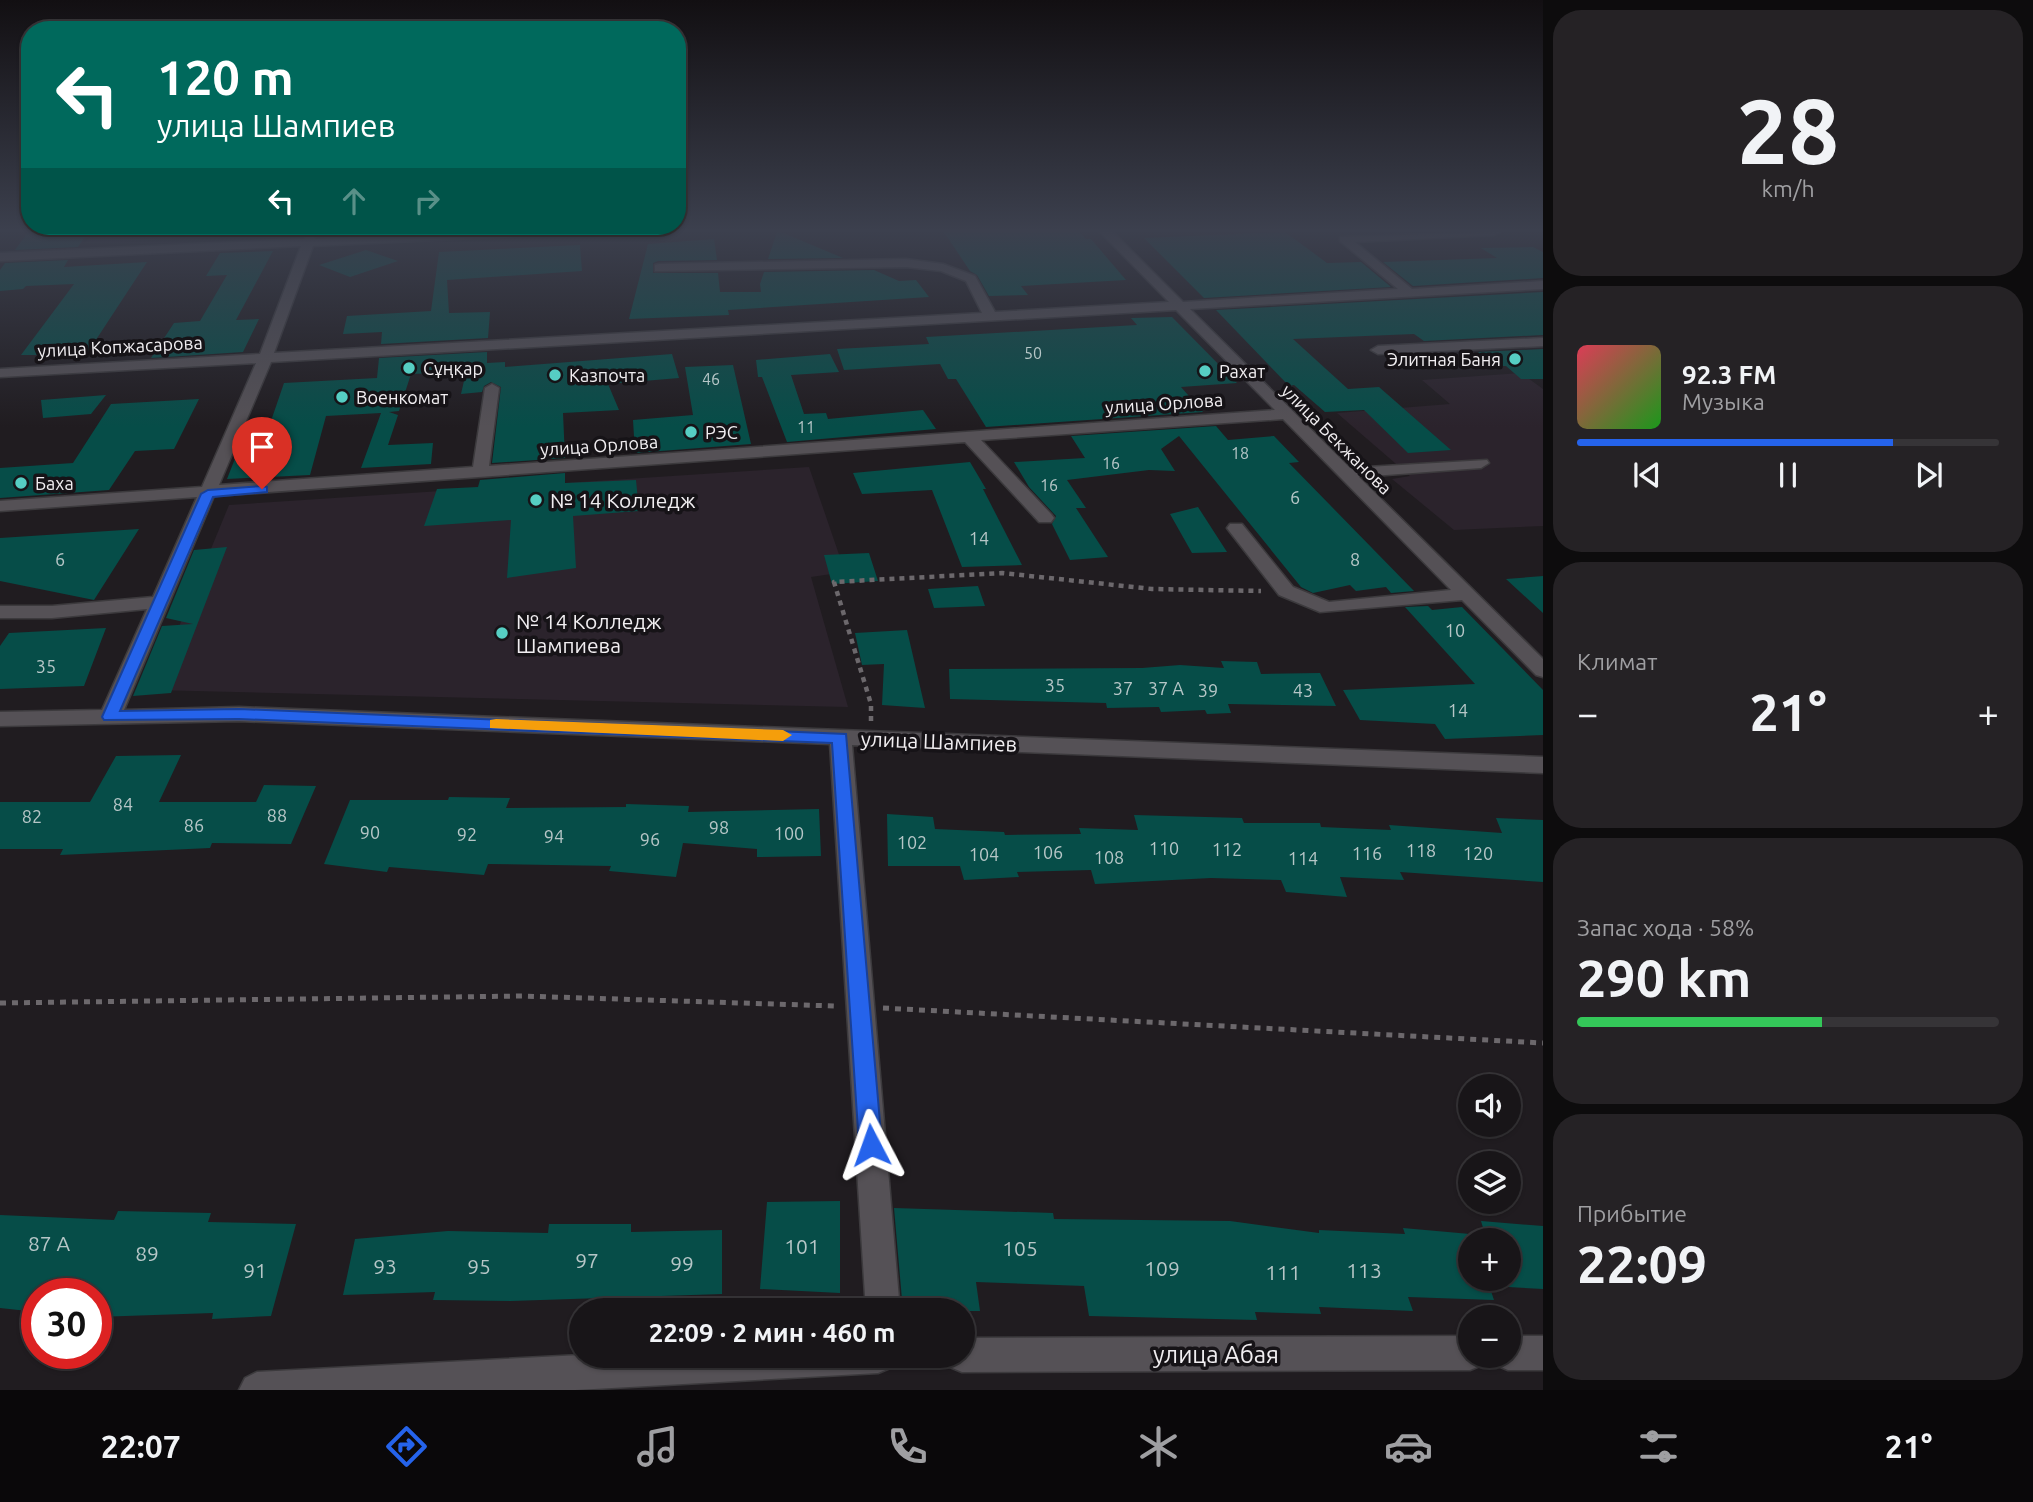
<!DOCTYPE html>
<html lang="ru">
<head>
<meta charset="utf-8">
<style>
  :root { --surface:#181518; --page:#252225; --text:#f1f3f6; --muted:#9f9fa2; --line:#363437; --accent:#2563eb }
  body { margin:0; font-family:Ubuntu,sans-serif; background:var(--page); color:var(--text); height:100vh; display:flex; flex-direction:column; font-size:26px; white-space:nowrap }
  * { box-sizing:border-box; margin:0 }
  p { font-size:23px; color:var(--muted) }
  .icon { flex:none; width:38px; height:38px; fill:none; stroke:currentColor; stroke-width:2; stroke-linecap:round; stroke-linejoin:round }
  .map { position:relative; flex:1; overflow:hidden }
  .drawer { display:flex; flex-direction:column; gap:10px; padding:10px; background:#0d0c0d; width:490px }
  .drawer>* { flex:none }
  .top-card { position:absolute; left:21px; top:21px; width:665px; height:214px; border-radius:28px; box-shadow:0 2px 5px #0004,0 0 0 2px var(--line); background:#00695c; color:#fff; overflow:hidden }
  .buttons { position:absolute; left:1458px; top:1074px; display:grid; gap:14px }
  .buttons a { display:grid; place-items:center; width:63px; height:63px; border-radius:50%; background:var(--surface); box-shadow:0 2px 5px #0004,0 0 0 2px var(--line); font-size:35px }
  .speed { position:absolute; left:21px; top:1278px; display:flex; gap:14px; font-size:35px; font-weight:700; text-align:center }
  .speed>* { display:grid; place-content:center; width:91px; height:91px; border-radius:50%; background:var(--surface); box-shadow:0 2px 5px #0004,0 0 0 2px var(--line); line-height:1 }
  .speed .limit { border:10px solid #d22; background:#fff; color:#111 }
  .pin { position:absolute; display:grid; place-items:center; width:60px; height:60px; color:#fff; margin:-72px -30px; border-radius:50% 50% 50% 0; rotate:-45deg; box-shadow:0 0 7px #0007 }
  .pin .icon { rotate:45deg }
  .me { position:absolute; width:77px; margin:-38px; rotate:356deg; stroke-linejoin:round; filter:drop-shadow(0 0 5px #0008) }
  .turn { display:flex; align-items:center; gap:24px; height:147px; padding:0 21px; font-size:32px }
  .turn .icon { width:91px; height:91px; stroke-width:2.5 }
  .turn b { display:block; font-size:49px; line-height:60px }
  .lanes { display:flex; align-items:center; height:66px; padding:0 21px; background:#0003; justify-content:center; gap:35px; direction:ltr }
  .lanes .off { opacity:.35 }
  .big { font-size:52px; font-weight:700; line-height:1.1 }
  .drawer .widget { flex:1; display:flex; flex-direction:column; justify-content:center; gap:10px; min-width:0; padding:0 24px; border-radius:28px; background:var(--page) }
  .drawer .dial { align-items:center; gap:0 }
  .dial b { font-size:91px; line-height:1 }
  .song { display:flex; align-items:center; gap:21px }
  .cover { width:84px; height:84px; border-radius:10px; background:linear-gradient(135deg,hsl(350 70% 55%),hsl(120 70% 35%)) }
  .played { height:7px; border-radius:4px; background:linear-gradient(90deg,var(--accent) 75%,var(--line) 75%) }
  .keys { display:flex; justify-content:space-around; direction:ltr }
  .heat { display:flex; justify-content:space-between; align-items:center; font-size:38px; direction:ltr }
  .charge { height:10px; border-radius:5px; background:linear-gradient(90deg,#34c759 58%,var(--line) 0) }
  .trip { position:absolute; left:569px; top:1298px; width:406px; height:70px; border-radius:35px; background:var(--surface); box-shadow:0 2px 5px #0004,0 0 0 2px var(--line); font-weight:700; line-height:70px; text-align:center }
  .menu { display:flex; height:112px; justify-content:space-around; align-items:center; background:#0a080a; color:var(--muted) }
  .menu .icon { width:49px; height:49px }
  .menu .selected { color:var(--accent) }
  .menu b { font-size:32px; color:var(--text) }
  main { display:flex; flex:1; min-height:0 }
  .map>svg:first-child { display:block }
  .built { fill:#2b232c }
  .building { fill:#064d48 }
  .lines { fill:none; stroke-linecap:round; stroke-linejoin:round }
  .minor-casing { stroke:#3c3a3d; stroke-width:3 }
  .path-far1 { stroke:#6c686c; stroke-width:4.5; stroke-dasharray:5 5; stroke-linecap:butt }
  .path { stroke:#6c686c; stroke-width:5; stroke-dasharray:6 6; stroke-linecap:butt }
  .minor { fill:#555156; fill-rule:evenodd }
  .route { fill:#2563eb; stroke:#184099; stroke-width:2 }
  .slow { fill:#f59e0b }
  .poi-dot { fill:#56cec3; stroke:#161317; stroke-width:2.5 }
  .labels { text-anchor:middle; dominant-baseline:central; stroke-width:7; stroke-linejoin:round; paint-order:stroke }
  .far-number-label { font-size:16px; fill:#b6c6c7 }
  .far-street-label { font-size:18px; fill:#f1eef1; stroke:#161317 }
  .far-poi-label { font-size:18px; fill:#f1eef1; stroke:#161317; text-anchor:start }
  .number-label { font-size:18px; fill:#b6c6c7 }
  .poi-label { font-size:21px; fill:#f1eef1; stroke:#161317; text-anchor:start }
  .street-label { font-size:21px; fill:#f1eef1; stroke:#161317 }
  .near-number-label { font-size:21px; fill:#b6c6c7 }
  .near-street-label { font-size:24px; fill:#f1eef1; stroke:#161317 }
</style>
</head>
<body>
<main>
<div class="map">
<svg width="1543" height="1390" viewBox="0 0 1543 1390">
  <rect width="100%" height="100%" fill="#201c20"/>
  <!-- built -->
  <path class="built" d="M94,232H334L86,243Z
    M1521,373L1543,389V526L1454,530L1392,479L1410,476L1337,413L1450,404L1422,380Z
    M809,467L845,572L811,577L848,707L153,690L229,505Z"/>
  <!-- building -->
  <path class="building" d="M28,232H88L78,247L15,250Z
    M777,232H781L843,258L768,259Z
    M944,232H1080L1086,239H1091L1126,280L1021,286L1028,295L989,296L977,275L970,271Z
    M1285,232L1327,263L1361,262L1391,287L1204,298L1144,238Z
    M714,239L717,260L658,261L653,263V273H718L720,292H761L760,284L764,272L874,270L899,281L916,280L929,297L728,310L729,315L629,319L648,244Z
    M580,245L582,271L447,280L449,313L490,312L488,338L381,344L382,332L343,334L347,316L431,311L439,252Z
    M1533,247L1543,252V278L1413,286L1383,262L1497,258L1481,248Z
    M366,250L398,261L350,277L319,265Z
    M273,251L236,320L259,319L243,352L151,358L174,323L200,321L227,275L206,276L220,253Z
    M68,260L64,267L147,262L86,355H21L74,284L26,286L23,289L0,291V270L5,263Z
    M1543,292V335L1424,341L1414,334L1293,339L1348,389L1379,387L1451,450L1408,453L1364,410L1325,412L1294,385L1289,386L1216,310Z
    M1172,317L1237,383L1181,387L1203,412L986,427L956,379H948L940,364L844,370L837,349L929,344L926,337L1137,325L1131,318Z
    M1543,349V379H1521L1506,366H1494L1478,352Z
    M487,352V363L505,362V367L672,354L679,378L608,384L619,410L563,413L565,458L492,463L501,387L491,382L484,386L482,392L461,394L466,372L411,374L399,411L389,412L398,415L388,445L433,443L431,464L361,468L381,413L326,416L310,475L227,479L238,451L261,450L284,383L377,378L379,358Z
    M830,354L839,372L791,375L804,414L826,413L828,419L923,410L936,429L787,442L762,377H758L756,360Z
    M733,365L751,444L635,453L633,420L693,415L685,367Z
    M106,395L91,414L43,418L41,400Z
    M199,399L174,449L135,451L109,490L0,498V468L73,463L111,404Z
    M1216,426L1228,440L1274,436L1299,462L1289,463L1414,591L1391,593L1386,587L1356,591L1350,585L1313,593L1301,587L1179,436L1161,449L1175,471L1149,470L1067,480L1086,508H1076L1108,557L1070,560L1052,524L1056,516L1029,487L1014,462L1085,458L1071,436Z
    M970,462L986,489H983L1022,565L962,567L932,490L862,494L853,473Z
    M565,473V483L636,480L639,511L573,516L576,568L507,578L511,520L424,526L437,489L478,487L480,480Z
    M1198,507L1227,552L1192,553L1170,514Z
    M139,529L94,600L0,581V538Z
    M227,547L171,693L133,696L162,626L193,624L166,618L194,550Z
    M869,553L878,581L832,584L824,555Z
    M1543,576V613L1506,579Z
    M978,586L985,606L934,608L928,589Z
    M1428,606L1432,610L1462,607L1543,690V735L1445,739L1435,724L1360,720L1343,690L1475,684L1405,607Z
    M106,628L84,686L0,689V646L9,633Z
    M907,630L925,708L882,705L884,664L862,665L855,633Z
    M1221,661L1257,662L1261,674L1320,673L1336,706L1228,704L1231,713L1207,714L1205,710L1161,712L1159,707L1107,708L1106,703L950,699L949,669L1142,668L1180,665L1224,668Z
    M181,755L159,802H256L264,785L316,786L291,844L212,843L210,848L60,855L63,849H0V802H90L116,756Z
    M449,797L510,798L506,808L626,807V804L689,806L688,812L819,809L821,856L757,857V849L683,843L676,877L609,871L611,866L488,864L484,875L389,867L387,872L324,864L350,800H448Z
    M887,814L933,817L935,829L1004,832L1005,835L1081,834L1079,828L1138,830L1134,815L1242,818L1244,823H1320L1321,827L1391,830L1389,825L1502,833L1496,818L1543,820V882L1400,872L1404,880L1340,877L1347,897L1286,892L1281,880L1211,878L1095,884L1091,870L1017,872L1019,877L964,880L960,866H888Z
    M840,1201V1293L760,1289L767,1202Z
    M894,1208L1053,1213L1054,1219L1230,1221L1319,1233V1230L1405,1234L1403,1228L1470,1234V1279H1487L1494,1300L1408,1297L1413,1311L1319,1307L1321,1314L1255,1312L1257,1320L1089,1316L1084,1286L976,1282L980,1311H903Z
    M118,1211L211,1213L208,1222L296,1224L271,1316L212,1319L213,1313L96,1317V1293H37V1312L0,1308V1215L114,1220Z
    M1481,1221L1543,1226V1289L1508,1287V1241H1487Z
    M549,1224H631V1232L722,1230V1294L511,1301L433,1300L435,1292L343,1295L355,1239L448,1231L548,1233Z"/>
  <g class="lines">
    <defs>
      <path id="minor" d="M458,232H541L535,235L313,246L274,353L982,313L966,281L941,271L906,267L655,271V265L659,264L906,259L943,264L975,276L995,312L1169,302L1100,232H1113L1183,302L1398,289L1340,241V237L1500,232L1494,235L1355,242L1412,289L1543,281V289L1190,309L1350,468L1487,460L1489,463L1481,468L1359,477L1543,659V677L1536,675L1462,600L1320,612L1279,595L1230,532L1227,528L1230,524H1242L1293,587L1329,602L1451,590L1283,419L981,440L1051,514L1054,518L1051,522H1039L965,442L214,496L124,710L239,707L1543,757V773L852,745L900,1311H866L830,744L239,721L0,726V712L102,710L147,609L52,618H0V606H52L153,597L197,497L0,511V501L202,487L256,363L0,377V369L260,354L301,246L0,261V253L304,239L310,235L316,239ZM1176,310L1275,410L489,466L499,388L492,384L485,388L473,467L219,485L271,362Z
        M1543,338V346L1378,354L1371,350L1378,346Z
        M1470,1336V1356H1486L1482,1365L1470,1370L962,1372L950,1367L945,1356H962V1338Z
        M1508,1336H1543V1370H1508L1496,1365L1492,1356H1508Z
        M581,1355L895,1356L890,1368L878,1373L576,1390H239L245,1378L257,1372Z"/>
    </defs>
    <!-- minor casing -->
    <use href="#minor" class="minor-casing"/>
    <!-- path-far1 -->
    <path class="path-far1" d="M871,721V704L834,582L1002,573L1152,589L1261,591"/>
    <!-- path -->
    <path class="path" d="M0,1003L522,996L835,1006
      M883,1008L1543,1043"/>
    <!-- minor -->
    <use href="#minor" class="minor"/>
  </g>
  <!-- sky -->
  <linearGradient id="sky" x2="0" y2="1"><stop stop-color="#120f12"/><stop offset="0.54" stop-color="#3c404e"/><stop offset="1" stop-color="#3c404e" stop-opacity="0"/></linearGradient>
  <rect width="1543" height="427" fill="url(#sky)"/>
  <!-- route -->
  <path class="route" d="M262,486L267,487V492L213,497L120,711L239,709L846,734L882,1145L879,1152L871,1155L863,1152L859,1145L832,743L239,719L104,720L102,717L201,494L208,490Z"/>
  <!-- slow -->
  <path class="slow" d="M496,719L783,730L792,735L783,741L490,728V720Z"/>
  <!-- markers -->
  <g class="poi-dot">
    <circle cx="1515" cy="359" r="7"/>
    <circle cx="409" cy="368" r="7"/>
    <circle cx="1205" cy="371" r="7"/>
    <circle cx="555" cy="375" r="7"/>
    <circle cx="342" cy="397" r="7"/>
    <circle cx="691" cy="432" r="7"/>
    <circle cx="21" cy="483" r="7"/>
    <circle cx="536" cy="500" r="7"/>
    <circle cx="502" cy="633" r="7"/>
  </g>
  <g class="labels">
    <!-- far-number labels -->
    <g class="far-number-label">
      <text x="1033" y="353">50</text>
      <text x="711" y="379">46</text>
      <text x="806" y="427">11</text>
      <text x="1240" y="453">18</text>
      <text x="1111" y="463">16</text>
      <text x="1049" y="485">16</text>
    </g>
    <!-- far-street labels -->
    <g class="far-street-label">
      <text transform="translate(120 346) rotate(-3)">улица Копжасарова</text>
      <text transform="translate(1164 403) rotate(-4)">улица Орлова</text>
      <text transform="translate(1337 439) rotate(45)">улица Бекжанова</text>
      <text transform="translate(599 445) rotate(-4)">улица Орлова</text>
    </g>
    <!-- far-poi labels -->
    <g class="far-poi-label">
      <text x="1501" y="359" text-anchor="end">Элитная Баня</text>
      <text x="423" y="368">Сұңқар</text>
      <text x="1219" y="371">Рахат</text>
      <text x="569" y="375">Казпочта</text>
      <text x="356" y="397">Военкомат</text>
      <text x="705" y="432">РЭС</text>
      <text x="35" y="483">Баха</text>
    </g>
    <!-- number labels -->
    <g class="number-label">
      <text x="1295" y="497">6</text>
      <text x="979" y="538">14</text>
      <text x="60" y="559">6</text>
      <text x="1355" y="559">8</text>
      <text x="1455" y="630">10</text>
      <text x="46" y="666">35</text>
      <text x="1055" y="685">35</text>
      <text x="1123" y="688">37</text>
      <text x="1166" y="688">37 А</text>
      <text x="1208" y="690">39</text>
      <text x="1303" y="690">43</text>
      <text x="1458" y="710">14</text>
      <text x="123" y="804">84</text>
      <text x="277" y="815">88</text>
      <text x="32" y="816">82</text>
      <text x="194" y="825">86</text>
      <text x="719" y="827">98</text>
      <text x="370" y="832">90</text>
      <text x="789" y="833">100</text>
      <text x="467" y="834">92</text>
      <text x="554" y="836">94</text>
      <text x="650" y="839">96</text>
      <text x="912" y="842">102</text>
      <text x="1164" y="848">110</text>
      <text x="1227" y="849">112</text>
      <text x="1421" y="850">118</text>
      <text x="1048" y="852">106</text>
      <text x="1367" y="853">116</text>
      <text x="1478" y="853">120</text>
      <text x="984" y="854">104</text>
      <text x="1109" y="857">108</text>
      <text x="1303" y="858">114</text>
    </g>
    <!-- poi labels -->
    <g class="poi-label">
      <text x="550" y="500">№ 14 Колледж</text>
      <text x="516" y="621">№ 14 Колледж<tspan x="516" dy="24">Шампиева</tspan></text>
    </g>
    <!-- street labels -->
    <g class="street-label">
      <text transform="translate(939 741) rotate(2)">улица Шампиев</text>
    </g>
    <!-- near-number labels -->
    <g class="near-number-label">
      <text x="49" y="1243">87 А</text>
      <text x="802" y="1246">101</text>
      <text x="1020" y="1248">105</text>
      <text x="147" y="1253">89</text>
      <text x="587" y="1260">97</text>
      <text x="682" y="1263">99</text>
      <text x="385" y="1266">93</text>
      <text x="479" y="1266">95</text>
      <text x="1162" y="1268">109</text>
      <text x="255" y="1270">91</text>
      <text x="1364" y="1270">113</text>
      <text x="1283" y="1272">111</text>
    </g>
    <!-- near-street labels -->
    <g class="near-street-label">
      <text x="1216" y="1354">улица Абая</text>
    </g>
  </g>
</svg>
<div class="buttons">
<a><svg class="icon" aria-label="sound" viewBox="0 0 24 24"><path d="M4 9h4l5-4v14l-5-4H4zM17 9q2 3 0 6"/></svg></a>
<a><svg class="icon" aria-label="layers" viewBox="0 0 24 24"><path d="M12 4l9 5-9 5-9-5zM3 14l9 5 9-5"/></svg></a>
<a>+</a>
<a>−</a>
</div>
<div class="speed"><div class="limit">30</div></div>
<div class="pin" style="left:262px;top:489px;background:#d93025"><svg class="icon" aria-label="arrive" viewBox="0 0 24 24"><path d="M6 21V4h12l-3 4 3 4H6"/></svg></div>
<svg class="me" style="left:871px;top:1145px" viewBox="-20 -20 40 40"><path d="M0-17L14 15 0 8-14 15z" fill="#2563eb" stroke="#fff" stroke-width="4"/></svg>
<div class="trip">22:09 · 2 мин · 460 m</div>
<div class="top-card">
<div class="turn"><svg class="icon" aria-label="left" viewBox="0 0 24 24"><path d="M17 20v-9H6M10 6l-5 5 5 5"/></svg><div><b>120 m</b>улица Шампиев</div></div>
<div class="lanes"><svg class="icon" aria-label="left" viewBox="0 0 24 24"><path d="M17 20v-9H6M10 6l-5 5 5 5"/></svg><svg class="icon off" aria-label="ahead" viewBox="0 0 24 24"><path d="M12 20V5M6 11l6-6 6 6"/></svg><svg class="icon off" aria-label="right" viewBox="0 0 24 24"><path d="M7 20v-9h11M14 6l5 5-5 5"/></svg></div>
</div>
</div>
<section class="drawer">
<div class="widget dial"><b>28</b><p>km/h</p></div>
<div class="widget">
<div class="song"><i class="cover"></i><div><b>92.3 FM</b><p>Музыка</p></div></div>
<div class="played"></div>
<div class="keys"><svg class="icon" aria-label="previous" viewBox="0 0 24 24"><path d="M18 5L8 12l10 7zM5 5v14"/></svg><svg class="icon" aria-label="pause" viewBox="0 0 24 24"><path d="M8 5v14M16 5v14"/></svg><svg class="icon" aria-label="next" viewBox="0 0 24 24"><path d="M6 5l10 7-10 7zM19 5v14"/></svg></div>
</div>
<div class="widget"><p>Климат</p>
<div class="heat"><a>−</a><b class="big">21°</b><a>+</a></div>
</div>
<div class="widget"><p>Запас хода · 58%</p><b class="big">290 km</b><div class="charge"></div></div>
<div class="widget"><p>Прибытие</p><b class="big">22:09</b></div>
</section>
</main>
<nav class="menu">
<b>22:07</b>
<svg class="icon selected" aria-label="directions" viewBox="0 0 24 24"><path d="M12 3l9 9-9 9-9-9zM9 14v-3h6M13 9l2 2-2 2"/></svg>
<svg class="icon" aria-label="music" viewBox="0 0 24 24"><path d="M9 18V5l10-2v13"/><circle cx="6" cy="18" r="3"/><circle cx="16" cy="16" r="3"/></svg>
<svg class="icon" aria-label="phone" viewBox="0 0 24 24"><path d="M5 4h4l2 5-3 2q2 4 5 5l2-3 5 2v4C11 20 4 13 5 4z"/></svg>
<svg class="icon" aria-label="climate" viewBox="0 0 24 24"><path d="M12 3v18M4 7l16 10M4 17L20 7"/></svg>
<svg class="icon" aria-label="car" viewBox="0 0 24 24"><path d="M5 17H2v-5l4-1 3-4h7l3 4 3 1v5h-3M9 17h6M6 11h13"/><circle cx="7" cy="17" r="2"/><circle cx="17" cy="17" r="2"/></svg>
<svg class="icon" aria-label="filters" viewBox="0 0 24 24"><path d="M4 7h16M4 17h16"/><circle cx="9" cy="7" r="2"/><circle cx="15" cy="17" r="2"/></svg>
<b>21°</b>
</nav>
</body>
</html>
